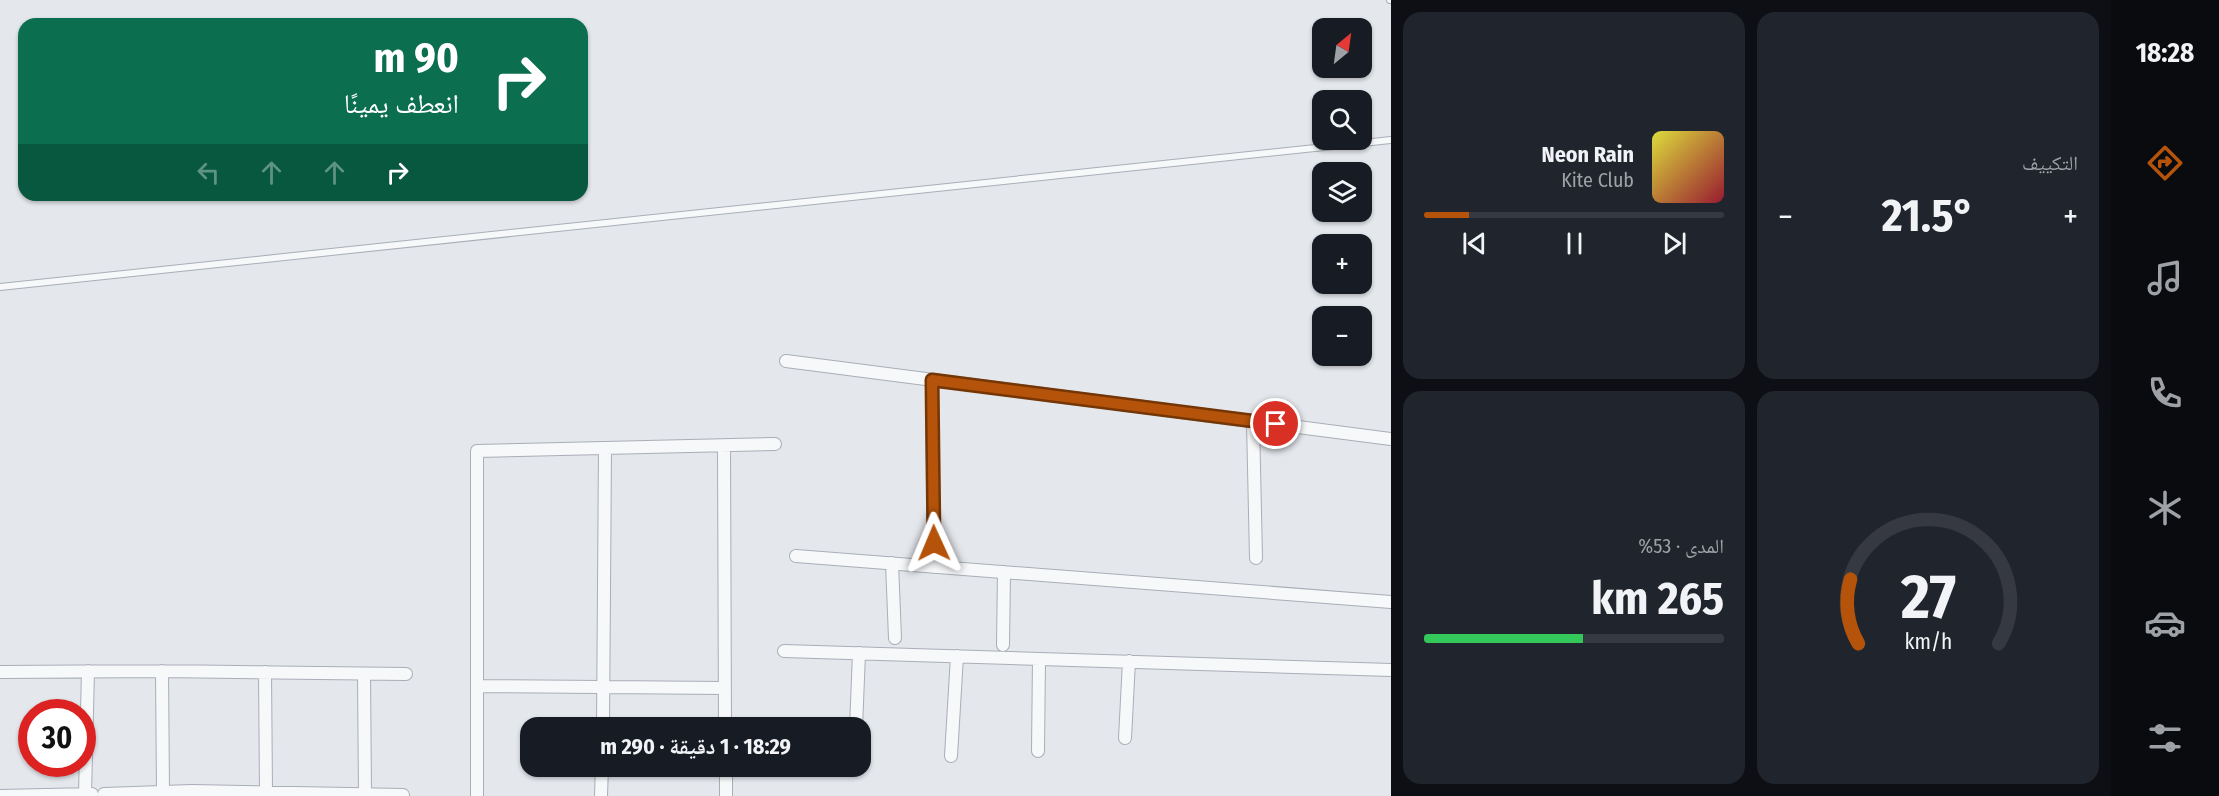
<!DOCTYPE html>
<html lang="ar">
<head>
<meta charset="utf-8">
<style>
  :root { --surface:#171b24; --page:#20242c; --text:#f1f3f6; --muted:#9ea1a6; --line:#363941; --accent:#b45309 }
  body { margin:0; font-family:"Fira Sans Condensed","Noto Naskh Arabic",sans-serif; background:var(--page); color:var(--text); direction:rtl; height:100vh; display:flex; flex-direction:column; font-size:22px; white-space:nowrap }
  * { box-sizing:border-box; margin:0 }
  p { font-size:20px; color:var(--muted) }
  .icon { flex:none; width:33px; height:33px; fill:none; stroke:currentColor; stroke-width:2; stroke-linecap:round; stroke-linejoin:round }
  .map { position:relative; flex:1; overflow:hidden; direction:ltr }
  .details { display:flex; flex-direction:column; gap:12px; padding:12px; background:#0d0f14; width:720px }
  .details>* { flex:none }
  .top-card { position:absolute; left:18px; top:18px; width:570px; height:183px; border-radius:18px; box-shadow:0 2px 4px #0004; direction:rtl; background:#0b6e4f; color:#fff; overflow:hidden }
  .needle { width:39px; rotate:29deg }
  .tools { position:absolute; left:1312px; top:18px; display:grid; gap:12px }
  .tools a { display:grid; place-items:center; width:60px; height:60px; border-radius:12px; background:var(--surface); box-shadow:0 2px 4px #0004; font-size:30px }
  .speed { position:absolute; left:18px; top:699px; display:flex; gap:12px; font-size:30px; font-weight:700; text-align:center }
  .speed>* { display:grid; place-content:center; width:78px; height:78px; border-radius:50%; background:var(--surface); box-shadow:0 2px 4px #0004; line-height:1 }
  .speed .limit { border:9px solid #d22; background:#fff; color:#111 }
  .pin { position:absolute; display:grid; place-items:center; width:51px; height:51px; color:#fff; margin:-26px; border:3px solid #fff; border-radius:50%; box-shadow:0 2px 6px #0007 }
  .me { position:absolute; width:66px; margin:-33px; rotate:359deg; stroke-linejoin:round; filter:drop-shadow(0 0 4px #0008) }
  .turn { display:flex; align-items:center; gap:21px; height:126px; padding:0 30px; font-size:27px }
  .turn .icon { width:78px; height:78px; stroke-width:2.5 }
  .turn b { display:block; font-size:42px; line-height:51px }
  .lanes { display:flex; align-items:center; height:57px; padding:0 30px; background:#0003; justify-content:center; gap:30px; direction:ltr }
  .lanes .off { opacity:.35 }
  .big { font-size:45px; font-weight:700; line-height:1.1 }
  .details .tile { flex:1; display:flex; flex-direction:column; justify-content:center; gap:9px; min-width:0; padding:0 21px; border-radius:18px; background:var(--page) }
  .details .dial { align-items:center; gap:0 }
  .dial svg { height:156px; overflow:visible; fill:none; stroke:var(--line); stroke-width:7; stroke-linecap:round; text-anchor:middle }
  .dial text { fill:var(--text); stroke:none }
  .song { display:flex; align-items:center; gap:18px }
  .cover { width:72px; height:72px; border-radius:9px; background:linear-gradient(135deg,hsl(60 70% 55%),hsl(350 70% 35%)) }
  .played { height:6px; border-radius:3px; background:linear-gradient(90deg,var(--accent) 15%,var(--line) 15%) }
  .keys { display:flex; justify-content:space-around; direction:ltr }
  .heat { display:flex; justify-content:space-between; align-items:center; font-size:33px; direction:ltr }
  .charge { height:9px; border-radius:4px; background:linear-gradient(90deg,#34c759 53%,var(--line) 0) }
  .details .tiles { flex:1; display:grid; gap:12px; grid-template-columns:repeat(2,1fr) }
  .trip { position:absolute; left:520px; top:717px; width:351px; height:60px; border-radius:18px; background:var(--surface); box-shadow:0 2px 4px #0004; font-weight:700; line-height:60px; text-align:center; direction:rtl }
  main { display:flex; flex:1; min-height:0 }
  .dock { display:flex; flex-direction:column; width:108px; justify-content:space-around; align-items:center; background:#090b0e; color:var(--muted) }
  .dock .icon { width:42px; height:42px }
  .dock .on { color:var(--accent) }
  .dock b { font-size:27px; color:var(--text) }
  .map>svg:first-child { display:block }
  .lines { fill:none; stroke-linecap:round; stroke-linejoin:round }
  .lane-casing { stroke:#a9aeb7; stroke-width:8 }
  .street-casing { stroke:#a9aeb7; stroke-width:14 }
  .lane { stroke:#f7f8fa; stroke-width:6 }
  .street { stroke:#f7f8fa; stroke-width:12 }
  .route-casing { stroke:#753606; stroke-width:15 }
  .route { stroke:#b45309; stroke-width:10 }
</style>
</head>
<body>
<main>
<nav class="dock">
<b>18:28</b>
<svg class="icon on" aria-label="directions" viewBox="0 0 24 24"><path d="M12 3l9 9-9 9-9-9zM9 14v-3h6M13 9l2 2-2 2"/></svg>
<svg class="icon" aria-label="music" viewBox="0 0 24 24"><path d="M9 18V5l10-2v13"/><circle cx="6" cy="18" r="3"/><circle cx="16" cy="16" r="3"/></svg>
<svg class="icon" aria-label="phone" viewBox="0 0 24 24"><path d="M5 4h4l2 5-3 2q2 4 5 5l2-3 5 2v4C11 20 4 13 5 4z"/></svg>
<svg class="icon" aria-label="climate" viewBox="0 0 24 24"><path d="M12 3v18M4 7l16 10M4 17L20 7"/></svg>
<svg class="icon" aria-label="car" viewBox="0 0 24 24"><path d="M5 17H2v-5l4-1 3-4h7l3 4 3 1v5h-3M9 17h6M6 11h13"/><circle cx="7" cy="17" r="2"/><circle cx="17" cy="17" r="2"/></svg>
<svg class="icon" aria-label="filters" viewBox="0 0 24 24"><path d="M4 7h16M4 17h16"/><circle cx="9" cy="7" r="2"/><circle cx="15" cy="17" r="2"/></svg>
</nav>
<section class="details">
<div class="tiles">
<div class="tile"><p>التكييف</p>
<div class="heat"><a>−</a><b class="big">21.5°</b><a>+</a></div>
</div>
<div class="tile">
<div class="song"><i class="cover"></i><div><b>Neon Rain</b><p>Kite Club</p></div></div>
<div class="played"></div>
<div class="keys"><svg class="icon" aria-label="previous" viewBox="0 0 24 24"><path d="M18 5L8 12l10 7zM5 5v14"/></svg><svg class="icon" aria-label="pause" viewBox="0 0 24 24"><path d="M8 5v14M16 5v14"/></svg><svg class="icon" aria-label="next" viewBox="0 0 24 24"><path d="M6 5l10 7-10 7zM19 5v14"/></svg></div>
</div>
<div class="tile dial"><svg viewBox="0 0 100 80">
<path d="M14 69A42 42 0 1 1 86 69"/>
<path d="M14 69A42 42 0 0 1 10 36" stroke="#b45309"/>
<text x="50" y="56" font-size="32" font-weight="700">27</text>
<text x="50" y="72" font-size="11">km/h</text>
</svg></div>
<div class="tile"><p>المدى · 53%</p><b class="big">265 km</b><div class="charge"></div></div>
</div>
</section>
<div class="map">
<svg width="1391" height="796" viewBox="0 0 1391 796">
  <rect width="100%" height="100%" fill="#e4e7ec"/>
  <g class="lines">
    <defs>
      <path id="lane" d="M1390,0H1391
        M0,287L1391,140"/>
      <path id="street" d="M786,361L1391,439
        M932,380L934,567
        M1253,421L1256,558
        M724,446L725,728
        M796,556L1391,602
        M892,563L895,638
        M1003,645L1004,572
        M784,651L1391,670
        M162,671L163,792
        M0,672L162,671L406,674
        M265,672L266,792
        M364,674L365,794
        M477,686L725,688
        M603,728L605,448
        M856,728L859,653
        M1125,738L1129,661
        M1038,751L1039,659
        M951,756L957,656
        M726,766V796
        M85,794L88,671
        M0,796L92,794
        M104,796V794L192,791L403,795
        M477,796V451L775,444
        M601,796L602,766"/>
    </defs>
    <!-- lane casing -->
    <use href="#lane" class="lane-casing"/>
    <!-- street casing -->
    <use href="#street" class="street-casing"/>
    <!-- lane -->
    <use href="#lane" class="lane"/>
    <!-- street -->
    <use href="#street" class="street"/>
  </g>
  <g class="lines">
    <defs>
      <path id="route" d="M934,543L932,380L1276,424"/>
    </defs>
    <!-- route casing -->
    <use href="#route" class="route-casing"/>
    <!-- route -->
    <use href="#route" class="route"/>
  </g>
</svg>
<div class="tools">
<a><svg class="needle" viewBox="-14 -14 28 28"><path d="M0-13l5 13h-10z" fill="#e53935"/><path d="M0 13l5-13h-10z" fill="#9ea1a6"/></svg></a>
<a><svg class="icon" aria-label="search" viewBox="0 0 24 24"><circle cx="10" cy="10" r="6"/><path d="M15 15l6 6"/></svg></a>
<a><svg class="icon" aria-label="layers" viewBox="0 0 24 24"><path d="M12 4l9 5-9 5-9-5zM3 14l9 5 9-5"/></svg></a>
<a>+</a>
<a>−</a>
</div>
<div class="speed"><div class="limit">30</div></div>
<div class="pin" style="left:1276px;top:424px;background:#d93025"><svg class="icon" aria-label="arrive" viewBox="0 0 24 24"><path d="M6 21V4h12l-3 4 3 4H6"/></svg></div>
<svg class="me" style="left:934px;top:543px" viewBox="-20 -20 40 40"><path d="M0-17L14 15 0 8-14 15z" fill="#b45309" stroke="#fff" stroke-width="4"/></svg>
<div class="trip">18:29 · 1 دقيقة · 290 m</div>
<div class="top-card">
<div class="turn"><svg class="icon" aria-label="right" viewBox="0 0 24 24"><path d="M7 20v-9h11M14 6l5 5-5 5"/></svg><div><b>90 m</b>انعطف يمينًا</div></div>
<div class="lanes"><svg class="icon off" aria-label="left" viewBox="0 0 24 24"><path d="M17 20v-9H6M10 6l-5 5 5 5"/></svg><svg class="icon off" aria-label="ahead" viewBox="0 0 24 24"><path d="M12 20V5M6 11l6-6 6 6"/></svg><svg class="icon off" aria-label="ahead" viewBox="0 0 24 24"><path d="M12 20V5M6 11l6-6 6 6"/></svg><svg class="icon" aria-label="right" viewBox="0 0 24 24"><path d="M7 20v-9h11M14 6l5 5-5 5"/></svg></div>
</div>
</div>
</main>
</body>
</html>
